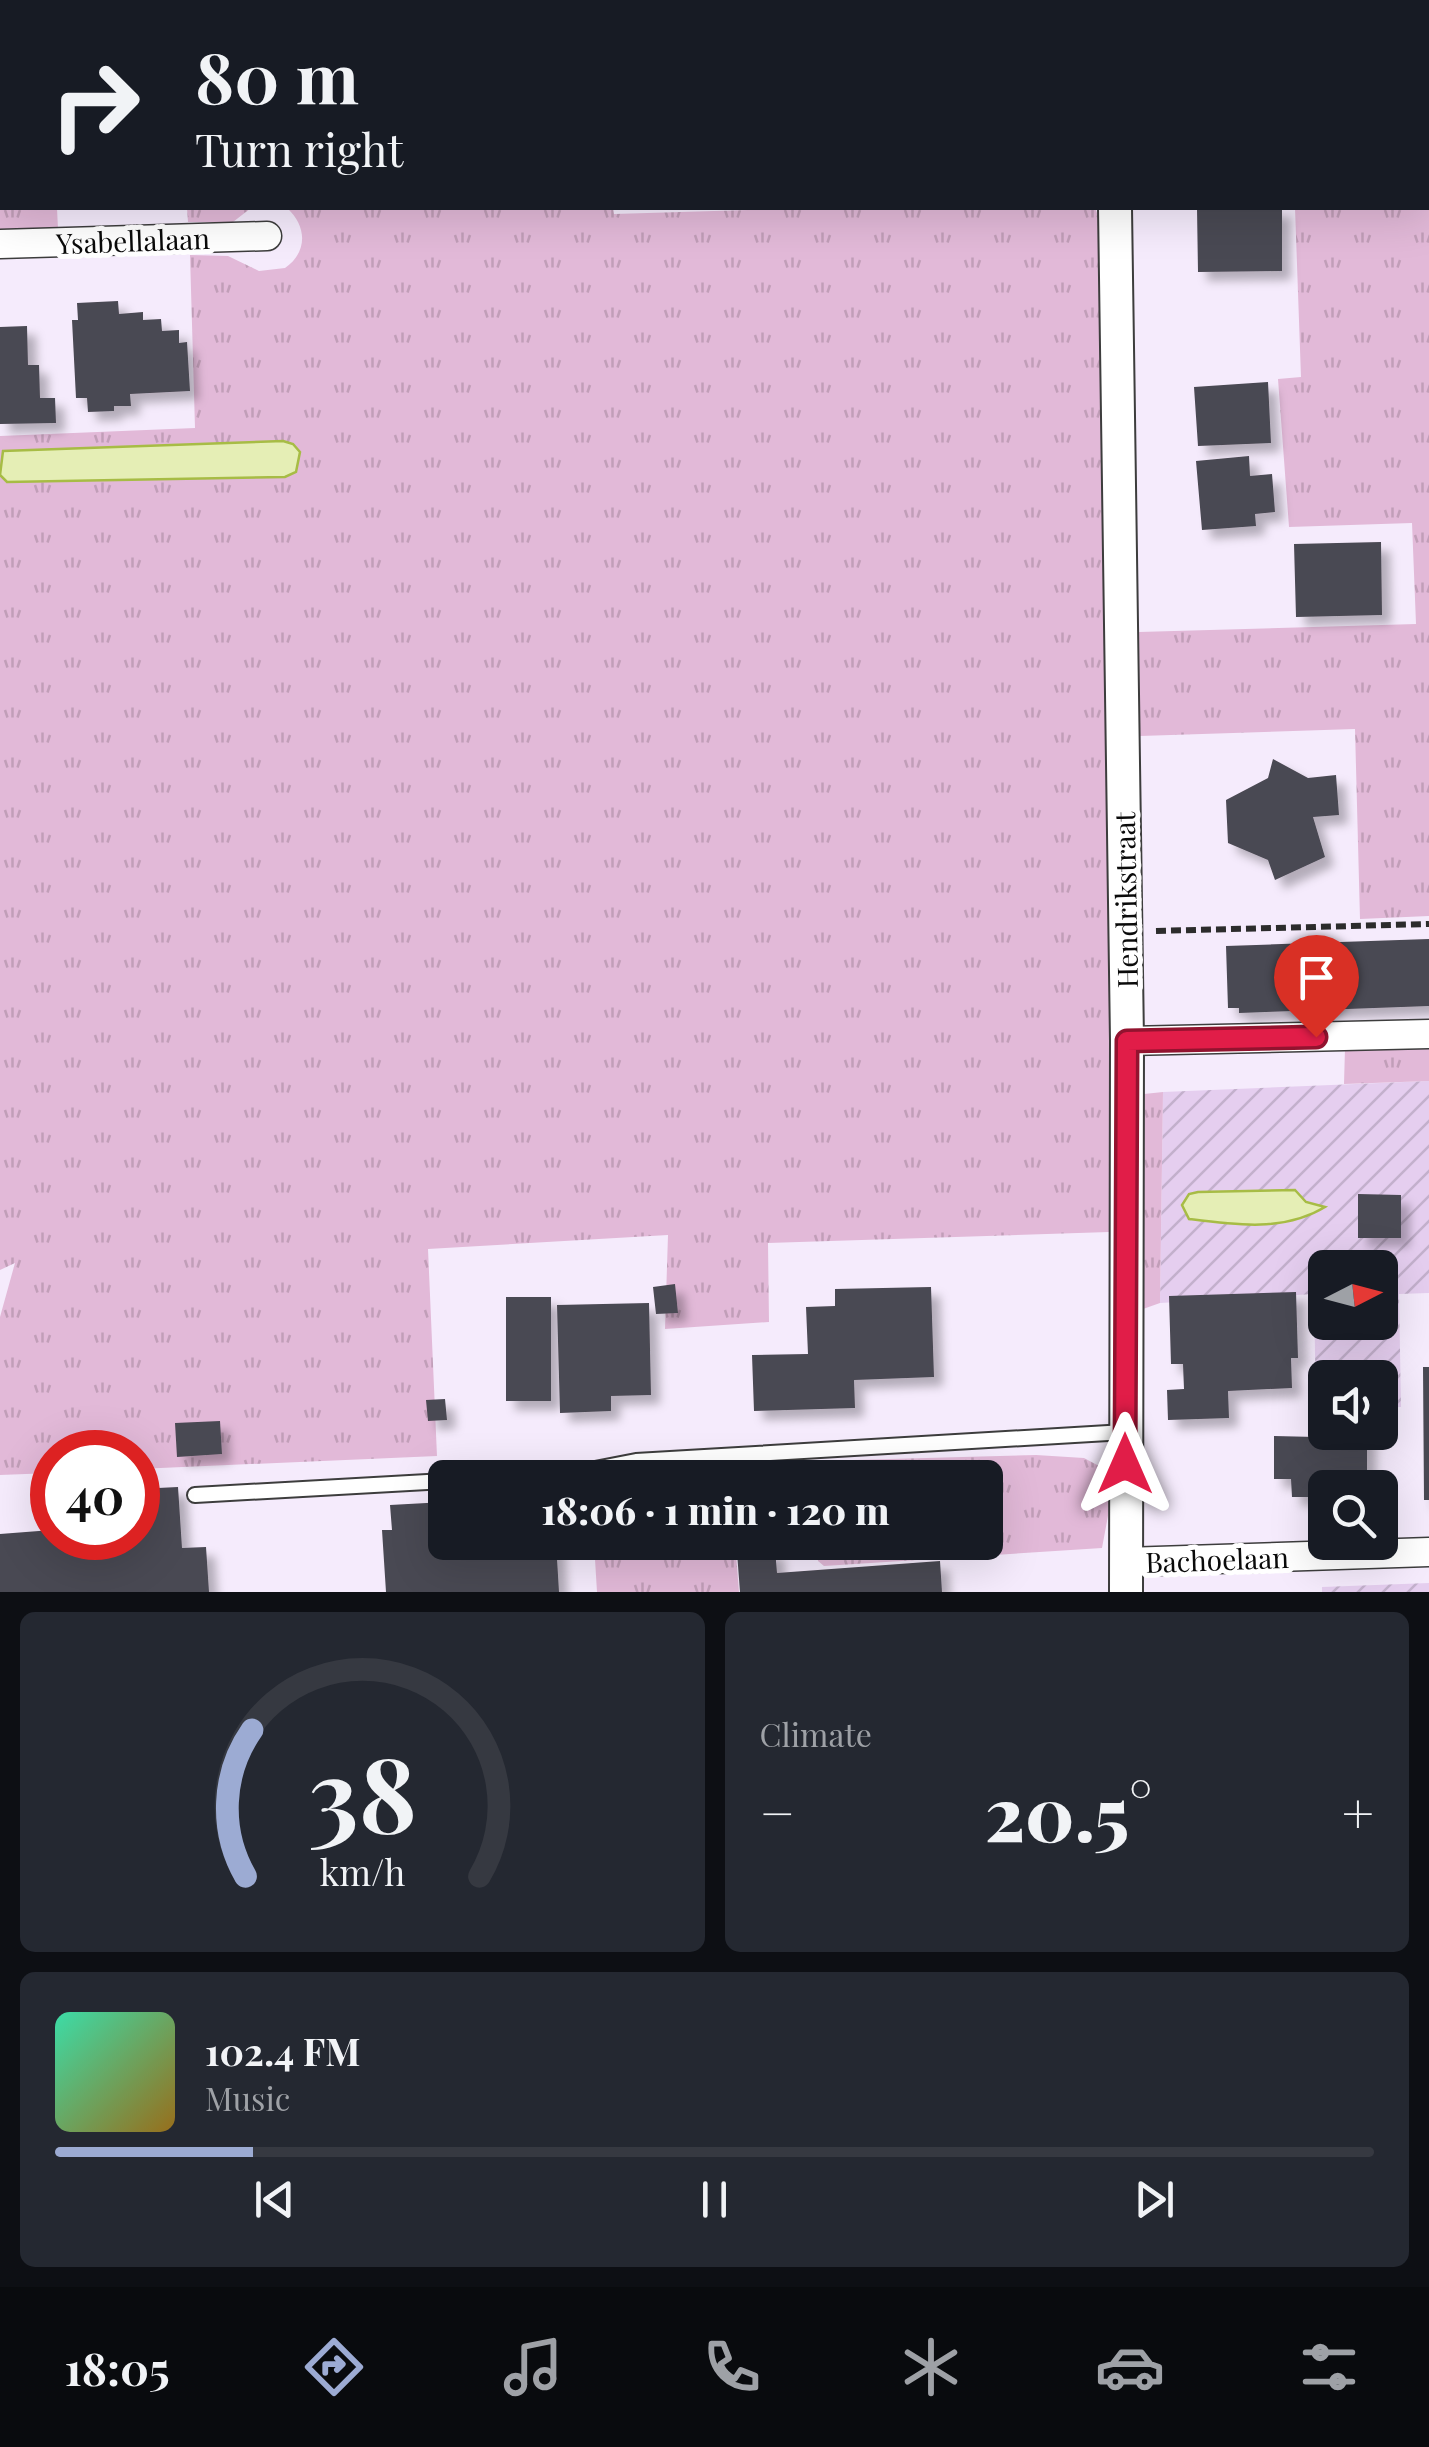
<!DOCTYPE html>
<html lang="en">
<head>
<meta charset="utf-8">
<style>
  :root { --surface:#171b24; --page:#242831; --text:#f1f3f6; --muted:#9ea1a6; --line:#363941; --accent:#9cabd3 }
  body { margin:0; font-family:"Playfair Display",serif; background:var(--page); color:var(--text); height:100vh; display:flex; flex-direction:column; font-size:38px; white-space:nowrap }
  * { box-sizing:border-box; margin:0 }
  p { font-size:32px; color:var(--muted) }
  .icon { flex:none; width:55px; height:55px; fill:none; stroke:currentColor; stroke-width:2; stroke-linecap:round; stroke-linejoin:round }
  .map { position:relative; height:1592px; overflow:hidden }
  .sheet { display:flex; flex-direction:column; gap:20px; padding:20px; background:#0d0f14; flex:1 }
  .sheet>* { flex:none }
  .hud { position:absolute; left:0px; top:0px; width:1430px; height:210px; box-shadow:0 10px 40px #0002; background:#171b24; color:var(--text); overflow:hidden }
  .needle { width:65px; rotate:84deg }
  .buttons { position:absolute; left:1308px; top:1250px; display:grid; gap:20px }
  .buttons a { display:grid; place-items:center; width:90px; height:90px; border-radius:15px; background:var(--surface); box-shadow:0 10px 40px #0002; font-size:50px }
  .speed { position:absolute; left:30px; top:1430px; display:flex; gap:20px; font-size:50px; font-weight:700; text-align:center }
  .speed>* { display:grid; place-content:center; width:130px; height:130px; border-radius:50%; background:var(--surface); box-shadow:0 10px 40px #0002; line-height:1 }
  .speed .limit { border:15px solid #d22; background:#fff; color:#111 }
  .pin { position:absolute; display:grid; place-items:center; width:85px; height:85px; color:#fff; margin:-102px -42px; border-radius:50% 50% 50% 0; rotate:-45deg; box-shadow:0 0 10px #0007 }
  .pin .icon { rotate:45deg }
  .me { position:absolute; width:110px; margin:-55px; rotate:0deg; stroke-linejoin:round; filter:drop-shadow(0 0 8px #0008) }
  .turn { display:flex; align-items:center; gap:35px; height:210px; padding:0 30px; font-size:45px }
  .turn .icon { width:130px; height:130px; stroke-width:2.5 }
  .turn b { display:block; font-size:70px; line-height:85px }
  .big { font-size:75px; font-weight:800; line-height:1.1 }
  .sheet .tile { flex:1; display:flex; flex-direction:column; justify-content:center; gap:15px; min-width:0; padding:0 35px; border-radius:15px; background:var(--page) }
  .sheet .dial { align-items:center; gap:0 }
  .dial svg { height:260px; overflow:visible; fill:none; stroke:var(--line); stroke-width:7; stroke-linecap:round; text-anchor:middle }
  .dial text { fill:var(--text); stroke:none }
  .song { display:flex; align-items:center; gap:30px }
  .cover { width:120px; height:120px; border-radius:15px; background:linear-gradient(135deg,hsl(160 70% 55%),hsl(40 70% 35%)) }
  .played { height:10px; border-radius:5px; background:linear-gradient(90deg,var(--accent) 15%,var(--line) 15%) }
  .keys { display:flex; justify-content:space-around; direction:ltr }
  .heat { display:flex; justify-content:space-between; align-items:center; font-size:55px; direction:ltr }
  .sheet .tiles { flex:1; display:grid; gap:20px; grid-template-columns:1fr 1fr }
  .tile:last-child { grid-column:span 2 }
  .trip { position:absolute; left:428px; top:1460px; width:575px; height:100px; border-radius:15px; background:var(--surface); box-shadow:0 10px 40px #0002; font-weight:800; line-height:100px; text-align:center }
  .tabs { display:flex; height:160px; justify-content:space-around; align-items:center; background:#090b0e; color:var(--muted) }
  .tabs .icon { width:70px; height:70px }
  .tabs .active { color:var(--accent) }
  .tabs b { font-size:45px; color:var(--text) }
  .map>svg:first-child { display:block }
  .farmland { fill:url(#farmland-furrows); fill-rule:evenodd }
  .grass { fill:url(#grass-tufts) }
  .water { fill:#e5eeb5; stroke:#a7bc45; stroke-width:2.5 }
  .building { fill:#4a4852; filter:url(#shadow) }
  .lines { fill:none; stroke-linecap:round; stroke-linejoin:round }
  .service-casing { stroke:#3d3d3d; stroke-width:18 }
  .minor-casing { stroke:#3d3d3d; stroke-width:31 }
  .tertiary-casing { stroke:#3d3d3d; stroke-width:36 }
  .path { stroke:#2c2c2c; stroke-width:6; stroke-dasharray:10 5; stroke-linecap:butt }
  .service { stroke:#fff; stroke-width:14 }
  .minor { stroke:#fff; stroke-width:28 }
  .tertiary { stroke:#fff; stroke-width:32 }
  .route-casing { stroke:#92132f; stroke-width:25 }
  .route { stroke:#e11d48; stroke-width:18 }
  .labels { text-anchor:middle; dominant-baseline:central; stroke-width:10; stroke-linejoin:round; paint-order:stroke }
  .street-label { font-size:28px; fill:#0a0a0a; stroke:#fff }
</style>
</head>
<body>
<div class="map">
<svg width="1429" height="1592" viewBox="0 0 1429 1592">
  <defs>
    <pattern id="farmland-furrows" width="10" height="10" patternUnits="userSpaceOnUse" patternTransform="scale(2.5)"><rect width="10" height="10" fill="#e5ceef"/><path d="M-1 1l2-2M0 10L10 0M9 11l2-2" fill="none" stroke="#c3b0cc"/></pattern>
    <pattern id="grass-tufts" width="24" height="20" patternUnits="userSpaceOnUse" patternTransform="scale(2.5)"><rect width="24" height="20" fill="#e2b9d8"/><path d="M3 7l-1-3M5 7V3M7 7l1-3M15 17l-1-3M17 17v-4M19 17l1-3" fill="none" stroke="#c19eb8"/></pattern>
    <filter id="shadow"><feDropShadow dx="9" dy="9" stdDeviation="5" flood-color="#0004"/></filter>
  </defs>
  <rect width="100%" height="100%" fill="#f5ebfc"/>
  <!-- farmland -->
  <path class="farmland" d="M1429,1081V1293L1399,1294L1401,1407L1380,1408V1378H1325V1412H1316L1314,1294L1160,1303L1163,1092ZM1325,1268H1380V1322H1325Z
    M1429,1583V1592H1322V1587Z"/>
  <!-- grass -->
  <path class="grass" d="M0,0H901L2,2V208H57L58,229L0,230Z
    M1129,0H1429V916L1360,919L1355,729L1140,736L1139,632L1416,624L1412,523L1289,527L1278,379L1301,377L1295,208H1428V2Z
    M187,208H251L233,222H188Z
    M287,208H613L614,214L817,208H1095L1099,218L1109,846V1232L768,1243L769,1322L665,1329L668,1235L428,1249L437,1456L138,1469V1452H52V1473L0,1475V1317L15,1263L0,1270V436L195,428L190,255L228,256L259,271L285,268C308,252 307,226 287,208Z
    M1429,1046V1081L1344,1084L1345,1048Z
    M1163,1092L1160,1303L1143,1309L1144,1094Z
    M1036,1455L1084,1458L1099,1466L1110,1505L1102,1548L824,1566L818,1561L815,1543L985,1542V1478L810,1477L816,1461Z
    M730,1468L731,1477H600L621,1473Z
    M594,1543H735L739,1592H597Z"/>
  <!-- water -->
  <path class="water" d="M283,441L293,444L300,452L296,472L285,477L7,482L0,475L3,451Z
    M1295,1190L1306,1202L1325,1207C1284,1232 1235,1225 1189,1219L1182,1205L1189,1194L1198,1192Z"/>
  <!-- building -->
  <path class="building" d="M1197,208H1282V271L1198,272Z
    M118,301L119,314L143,312V320L161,319L162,331L179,330V343L187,342L190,391L130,394L131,406H114V411L88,412L87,398H76L72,320H78L77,303Z
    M27,326L28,365H39L40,398H55L56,423L0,424V327Z
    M1268,382L1271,443L1198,446L1194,387Z
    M1249,456L1250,476L1272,474L1275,512L1255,514L1256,526L1202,530L1196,461Z
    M1381,542L1382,615L1296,617L1294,544Z
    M1273,759L1308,778L1336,775L1339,815L1313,817L1325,857L1275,880L1268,860L1228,843L1226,800L1268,778Z
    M1429,939V1006L1239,1013V1008H1228L1226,946Z
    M1358,1194L1401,1195V1238H1358Z
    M675,1284L678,1313L656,1314L653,1287Z
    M931,1287L934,1377L854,1380L855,1408L754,1411L752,1355L808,1354L806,1307L835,1306V1289Z
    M1296,1292L1298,1358H1291L1292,1388L1228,1391L1229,1418L1168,1420L1167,1390L1184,1389L1183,1364H1171L1169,1296Z
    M506,1297H551V1401H506Z
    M649,1303L651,1395L611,1396V1411L560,1413L557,1305Z
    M1423,1367H1429V1500H1424Z
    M445,1399L447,1420L428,1421L426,1400Z
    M220,1421L222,1454L177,1457L175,1423Z
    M1335,1432H1367V1488H1325V1497H1292L1291,1479H1274V1436L1316,1437L1315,1444H1335Z
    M178,1487L182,1548L206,1547L209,1592H0V1534L52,1530V1538H72L73,1555L93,1554L92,1538H138V1489Z
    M445,1502V1525L431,1526H445V1542H556L559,1592H386L382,1530H392L390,1505Z
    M775,1549L777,1573L940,1561L942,1592H740L737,1552Z"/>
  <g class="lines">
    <defs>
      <path id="service" d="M508,1478L569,1474L636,1461L1125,1432
        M195,1495L445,1481"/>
      <path id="minor" d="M0,244L267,236
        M1127,1041L1429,1034
        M1125,1562L1429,1552"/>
      <path id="tertiary" d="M1111,0V2
        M1115,208L1127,1041L1126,1592"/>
    </defs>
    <!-- service casing -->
    <use href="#service" class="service-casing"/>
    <!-- minor casing -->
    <use href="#minor" class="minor-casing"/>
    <!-- tertiary casing -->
    <use href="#tertiary" class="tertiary-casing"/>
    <!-- path -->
    <path class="path" d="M1156,931L1429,924"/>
    <!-- service -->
    <use href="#service" class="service"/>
    <!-- minor -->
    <use href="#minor" class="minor"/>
    <!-- tertiary -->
    <use href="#tertiary" class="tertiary"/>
  </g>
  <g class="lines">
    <defs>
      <path id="route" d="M1125,1464L1127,1041L1316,1037"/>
    </defs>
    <!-- route casing -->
    <use href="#route" class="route-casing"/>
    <!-- route -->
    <use href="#route" class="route"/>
  </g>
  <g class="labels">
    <!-- street labels -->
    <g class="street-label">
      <text transform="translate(133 240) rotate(-2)">Ysabellalaan</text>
      <text transform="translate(1125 900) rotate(-91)">Hendrikstraat</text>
      <text transform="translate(1217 1559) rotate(-2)">Bachoelaan</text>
    </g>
  </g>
</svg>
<div class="buttons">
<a><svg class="needle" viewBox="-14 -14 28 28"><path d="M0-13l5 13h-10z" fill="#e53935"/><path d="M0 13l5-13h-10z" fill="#9ea1a6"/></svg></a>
<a><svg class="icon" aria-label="sound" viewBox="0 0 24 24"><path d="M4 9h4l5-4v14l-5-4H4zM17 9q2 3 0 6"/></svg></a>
<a><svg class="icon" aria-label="search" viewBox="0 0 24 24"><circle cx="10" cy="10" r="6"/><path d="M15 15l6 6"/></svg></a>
</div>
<div class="speed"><div class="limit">40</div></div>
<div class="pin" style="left:1316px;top:1037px;background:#d93025"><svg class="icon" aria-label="arrive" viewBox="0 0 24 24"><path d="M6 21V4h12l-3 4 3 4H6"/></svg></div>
<svg class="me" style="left:1125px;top:1464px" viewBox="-20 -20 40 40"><path d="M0-17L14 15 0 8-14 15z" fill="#e11d48" stroke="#fff" stroke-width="4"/></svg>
<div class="trip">18:06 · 1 min · 120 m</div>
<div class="hud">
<div class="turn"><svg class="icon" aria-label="right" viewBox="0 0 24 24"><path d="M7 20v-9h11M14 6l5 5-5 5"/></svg><div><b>80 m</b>Turn right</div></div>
</div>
</div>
<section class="sheet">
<div class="tiles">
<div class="tile dial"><svg viewBox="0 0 100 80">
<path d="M14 69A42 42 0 1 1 86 69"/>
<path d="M14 69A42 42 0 0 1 16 24" stroke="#9cabd3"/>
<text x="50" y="56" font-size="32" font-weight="700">38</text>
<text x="50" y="72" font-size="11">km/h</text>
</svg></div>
<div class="tile"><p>Climate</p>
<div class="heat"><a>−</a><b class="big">20.5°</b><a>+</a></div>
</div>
<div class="tile">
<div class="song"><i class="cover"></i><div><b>102.4 FM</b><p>Music</p></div></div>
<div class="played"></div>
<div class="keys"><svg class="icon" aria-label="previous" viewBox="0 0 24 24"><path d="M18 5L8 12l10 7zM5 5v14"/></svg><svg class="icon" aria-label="pause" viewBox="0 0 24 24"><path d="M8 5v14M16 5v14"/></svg><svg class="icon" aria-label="next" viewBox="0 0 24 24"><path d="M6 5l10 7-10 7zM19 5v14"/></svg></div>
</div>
</div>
</section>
<nav class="tabs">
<b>18:05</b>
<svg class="icon active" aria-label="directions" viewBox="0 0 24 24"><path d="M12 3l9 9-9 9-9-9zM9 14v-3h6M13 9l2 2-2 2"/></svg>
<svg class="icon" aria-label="music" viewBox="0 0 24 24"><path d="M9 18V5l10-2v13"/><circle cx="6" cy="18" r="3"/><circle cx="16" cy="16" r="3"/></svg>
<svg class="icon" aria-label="phone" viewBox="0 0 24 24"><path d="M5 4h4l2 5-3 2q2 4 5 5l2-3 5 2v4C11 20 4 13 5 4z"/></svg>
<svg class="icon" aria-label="climate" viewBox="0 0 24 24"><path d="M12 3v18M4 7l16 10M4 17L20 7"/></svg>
<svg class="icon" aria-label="car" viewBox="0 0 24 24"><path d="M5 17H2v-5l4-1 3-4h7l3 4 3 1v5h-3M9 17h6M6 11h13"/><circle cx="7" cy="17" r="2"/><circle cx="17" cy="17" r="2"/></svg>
<svg class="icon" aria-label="filters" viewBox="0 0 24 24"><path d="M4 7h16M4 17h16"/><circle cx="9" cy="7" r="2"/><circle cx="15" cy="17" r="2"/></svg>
</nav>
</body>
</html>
